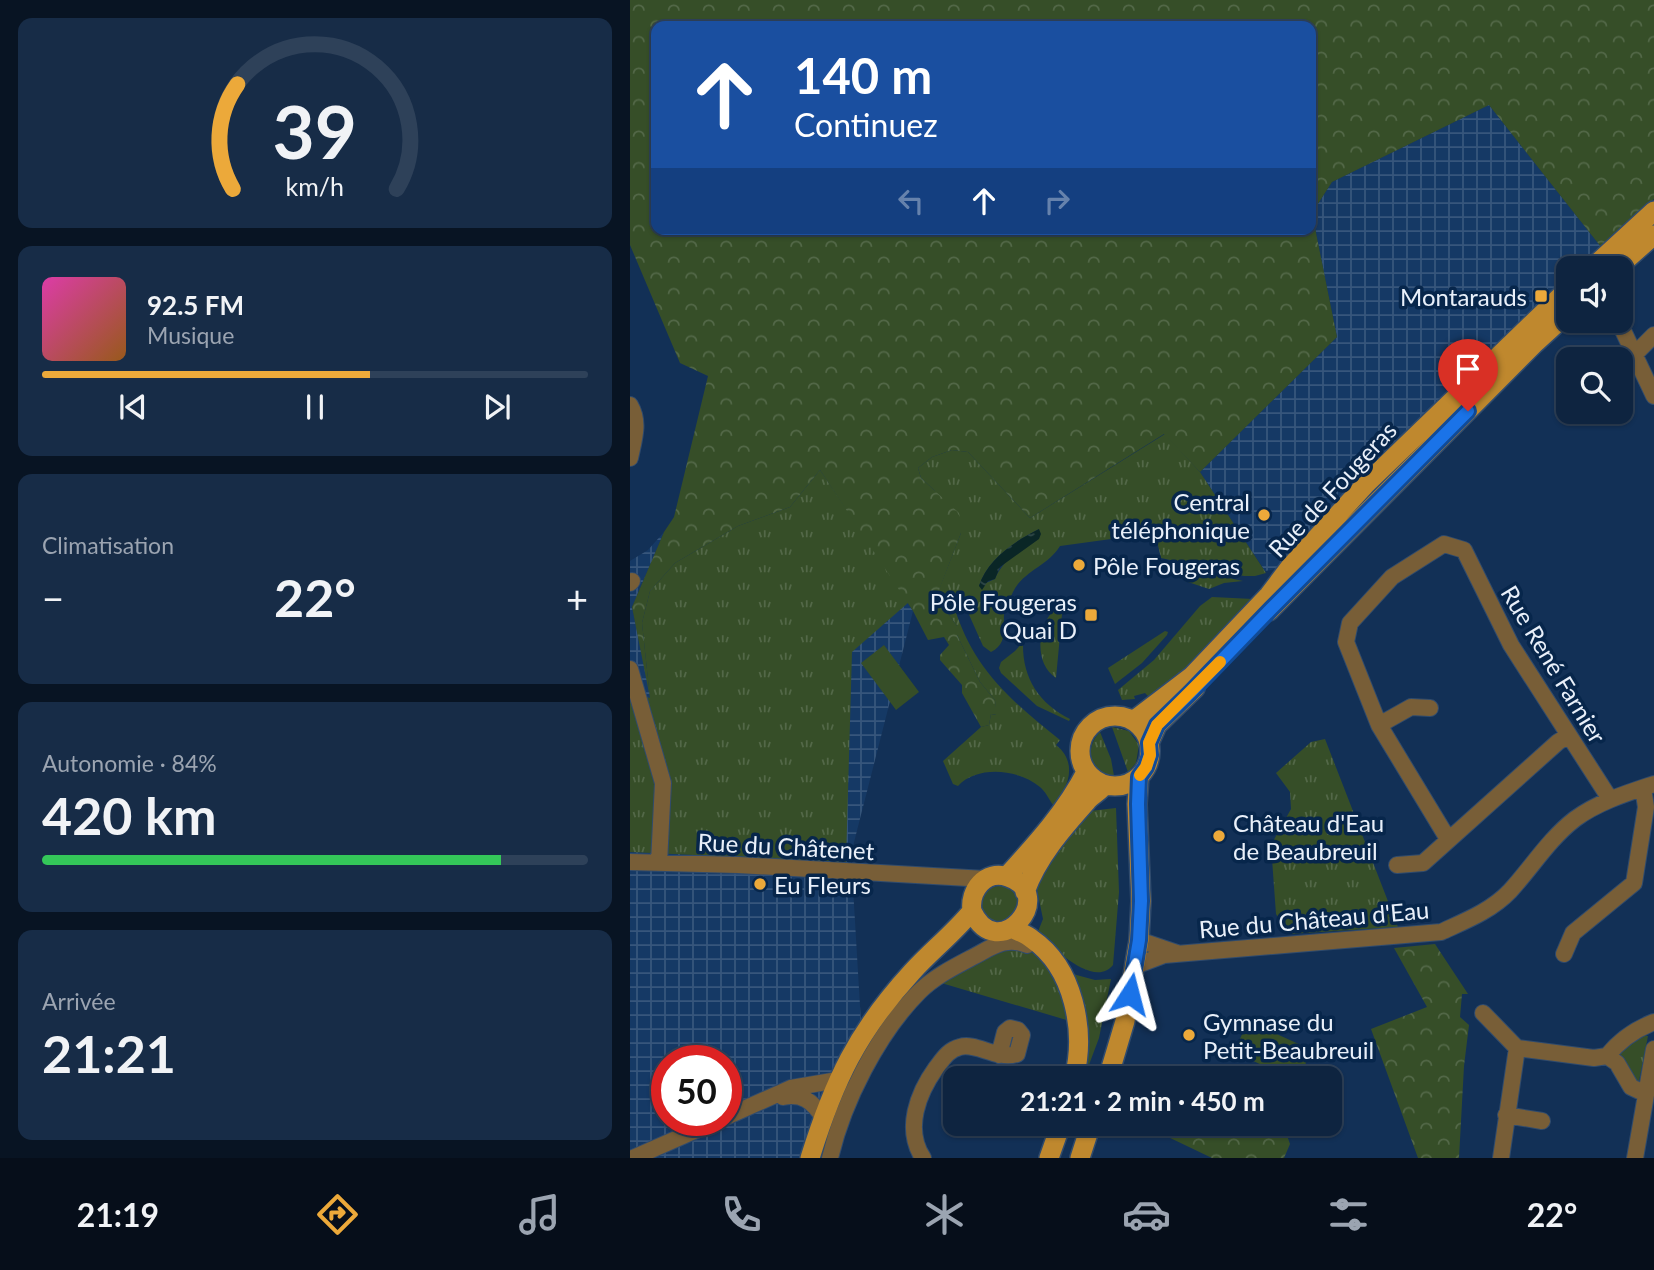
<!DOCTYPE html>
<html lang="fr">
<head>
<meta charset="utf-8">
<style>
  :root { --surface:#0e2440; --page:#172c47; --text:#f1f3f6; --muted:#9ba4b1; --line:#2e4159; --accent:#eca93a }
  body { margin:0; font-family:Lato,sans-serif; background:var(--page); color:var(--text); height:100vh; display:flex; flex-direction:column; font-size:26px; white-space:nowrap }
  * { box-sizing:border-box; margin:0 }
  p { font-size:23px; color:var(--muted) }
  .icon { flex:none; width:38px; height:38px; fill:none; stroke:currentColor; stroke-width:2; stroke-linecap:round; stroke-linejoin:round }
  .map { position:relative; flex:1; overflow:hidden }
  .drawer { display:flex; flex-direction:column; gap:18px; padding:18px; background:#081423; width:630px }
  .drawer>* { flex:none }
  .banner { position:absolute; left:21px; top:21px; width:665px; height:214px; border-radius:14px; box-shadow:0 2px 5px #0004,0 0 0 2px var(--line); background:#1a4fa0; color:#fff; overflow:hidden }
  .fabs { position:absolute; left:926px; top:256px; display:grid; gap:14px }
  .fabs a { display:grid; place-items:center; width:77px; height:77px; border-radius:14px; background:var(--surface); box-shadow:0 2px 5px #0004,0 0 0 2px var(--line); font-size:35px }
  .speed { position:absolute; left:21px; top:1045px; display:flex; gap:14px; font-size:35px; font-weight:700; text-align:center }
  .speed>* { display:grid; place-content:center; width:91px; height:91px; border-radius:50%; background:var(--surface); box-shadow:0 2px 5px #0004,0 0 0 2px var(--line); line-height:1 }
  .speed .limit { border:10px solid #d22; background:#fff; color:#111 }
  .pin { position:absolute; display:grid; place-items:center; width:60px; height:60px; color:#fff; margin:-72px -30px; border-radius:50% 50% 50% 0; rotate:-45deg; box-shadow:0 0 7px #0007 }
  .pin .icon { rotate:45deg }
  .me { position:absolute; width:77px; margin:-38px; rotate:9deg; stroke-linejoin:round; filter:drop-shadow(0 0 5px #0008) }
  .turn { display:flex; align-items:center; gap:24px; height:147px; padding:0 28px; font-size:32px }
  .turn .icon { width:91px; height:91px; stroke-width:2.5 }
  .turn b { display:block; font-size:49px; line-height:60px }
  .lanes { display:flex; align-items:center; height:66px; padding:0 28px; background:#0003; justify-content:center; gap:35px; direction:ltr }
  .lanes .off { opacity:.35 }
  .big { font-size:52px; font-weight:700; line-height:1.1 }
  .drawer .card { flex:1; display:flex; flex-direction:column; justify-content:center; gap:10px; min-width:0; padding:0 24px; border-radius:14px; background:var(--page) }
  .drawer .dial { align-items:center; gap:0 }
  .dial svg { height:182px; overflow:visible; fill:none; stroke:var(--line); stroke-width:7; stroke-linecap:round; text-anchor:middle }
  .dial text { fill:var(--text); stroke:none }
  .song { display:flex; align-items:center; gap:21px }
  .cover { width:84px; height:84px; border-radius:10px; background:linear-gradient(135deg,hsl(320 70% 55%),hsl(30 70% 35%)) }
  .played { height:7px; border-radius:4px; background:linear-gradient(90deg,var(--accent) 60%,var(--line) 60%) }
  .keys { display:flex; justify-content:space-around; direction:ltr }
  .heat { display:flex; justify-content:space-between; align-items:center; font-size:38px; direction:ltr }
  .charge { height:10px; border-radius:5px; background:linear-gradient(90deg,#34c759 84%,var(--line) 0) }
  .trip { position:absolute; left:313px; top:1066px; width:399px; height:70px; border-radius:14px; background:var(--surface); box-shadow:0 2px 5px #0004,0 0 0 2px var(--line); font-weight:700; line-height:70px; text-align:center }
  .dock { display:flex; height:112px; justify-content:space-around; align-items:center; background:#060e1a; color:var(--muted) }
  .dock .icon { width:49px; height:49px }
  .dock .on { color:var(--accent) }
  .dock b { font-size:32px; color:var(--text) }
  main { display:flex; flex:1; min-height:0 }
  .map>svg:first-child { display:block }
  .industrial { fill:url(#industrial-grid); fill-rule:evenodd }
  .grass { fill:url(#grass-tufts); fill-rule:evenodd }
  .forest { fill:url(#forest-crowns); fill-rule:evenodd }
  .pitch { fill:#364e28 }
  .water { fill:url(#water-ripples) }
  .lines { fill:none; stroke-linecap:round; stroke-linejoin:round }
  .minor-casing { stroke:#304b6d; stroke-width:18 }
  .major-casing { stroke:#304b6d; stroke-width:22 }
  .minor { stroke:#785e37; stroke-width:16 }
  .major { stroke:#bf882e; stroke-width:19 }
  .route-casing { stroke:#114b97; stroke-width:18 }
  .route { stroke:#1a73e8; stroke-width:12 }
  .slow { stroke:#f59e0b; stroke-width:12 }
  .poi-dot { fill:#eca93a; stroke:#07264b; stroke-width:2.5 }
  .labels { text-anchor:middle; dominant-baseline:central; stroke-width:7; stroke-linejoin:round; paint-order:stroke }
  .poi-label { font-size:24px; fill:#e9f0fa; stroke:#07264b; text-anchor:start }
  .street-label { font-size:24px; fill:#e9f0fa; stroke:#07264b }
</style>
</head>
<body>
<main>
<section class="drawer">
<div class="card dial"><svg viewBox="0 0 100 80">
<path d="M14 69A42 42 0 1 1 86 69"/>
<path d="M14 69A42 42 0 0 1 16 23" stroke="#eca93a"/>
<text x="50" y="56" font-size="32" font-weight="700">39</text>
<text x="50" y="72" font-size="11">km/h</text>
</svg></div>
<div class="card">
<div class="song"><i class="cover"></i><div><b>92.5 FM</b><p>Musique</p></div></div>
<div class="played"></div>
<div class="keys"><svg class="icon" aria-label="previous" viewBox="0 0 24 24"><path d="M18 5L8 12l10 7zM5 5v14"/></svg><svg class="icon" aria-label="pause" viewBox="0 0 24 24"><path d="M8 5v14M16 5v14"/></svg><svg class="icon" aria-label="next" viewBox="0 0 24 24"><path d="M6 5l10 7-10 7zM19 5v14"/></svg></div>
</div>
<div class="card"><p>Climatisation</p>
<div class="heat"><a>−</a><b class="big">22°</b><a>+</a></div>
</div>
<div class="card"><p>Autonomie · 84%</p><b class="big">420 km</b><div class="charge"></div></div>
<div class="card"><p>Arrivée</p><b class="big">21:21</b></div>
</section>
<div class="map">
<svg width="1024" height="1158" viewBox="0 0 1024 1158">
  <defs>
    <pattern id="industrial-grid" width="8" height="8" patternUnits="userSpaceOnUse" patternTransform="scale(1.75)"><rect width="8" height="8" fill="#153965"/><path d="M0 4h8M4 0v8" fill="none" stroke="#37567c"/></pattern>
    <pattern id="grass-tufts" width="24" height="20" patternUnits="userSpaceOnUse" patternTransform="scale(1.75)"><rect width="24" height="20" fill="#364e28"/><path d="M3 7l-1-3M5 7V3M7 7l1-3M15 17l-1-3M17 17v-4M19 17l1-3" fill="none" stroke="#536848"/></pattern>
    <pattern id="forest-crowns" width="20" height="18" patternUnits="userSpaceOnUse" patternTransform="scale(1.75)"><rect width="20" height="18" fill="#364e28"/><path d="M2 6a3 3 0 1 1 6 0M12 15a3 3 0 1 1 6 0" fill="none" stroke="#536848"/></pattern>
    <pattern id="water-ripples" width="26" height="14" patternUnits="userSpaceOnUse" patternTransform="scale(1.75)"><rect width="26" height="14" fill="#0a2626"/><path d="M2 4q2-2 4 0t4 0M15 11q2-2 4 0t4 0" fill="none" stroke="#2e4646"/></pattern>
  </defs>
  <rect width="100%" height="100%" fill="#123056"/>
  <!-- industrial -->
  <path class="industrial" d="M859,105L971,247L949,268H938V278L742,466L646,569L635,571L570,472L707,337L682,213L702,182Z
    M190,470L283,611L221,854L231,1023L190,1158H0V561L18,550L34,532L2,607L19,688ZM37,1060H96V1120H37Z"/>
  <!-- grass -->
  <path class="grass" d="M535,434L570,472L636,573L625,576H614L531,558L525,533L430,546C418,566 393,571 383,592C380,599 375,605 374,613C373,629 378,643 361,652L353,646L332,599L323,603C342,668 380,700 430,740L426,745C448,762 439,788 423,805C419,799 415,791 410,787C389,769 347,765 328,786L323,784L313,761L351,727L359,725L361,714L366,715L365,700L350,682L327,635V626L314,608L308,592L331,533L304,490L291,478L288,468L302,457L322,450L338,452L400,518ZM409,529C395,544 372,561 365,579L349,586C357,560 385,541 409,529Z
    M190,470L279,602L222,652L216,862L0,852V691L20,698L12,623L20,591L45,563L108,526L160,507Z
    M558,570H561L613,581L594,583L579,589L555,581Z
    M582,597L623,599L567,663L521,696H518L515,693L504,696L505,699L492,700L488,690L524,660L570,606Z
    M433,603L426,678C401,662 408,616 433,603Z
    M535,631L538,632L537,635L512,663L485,684L478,668Z
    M393,642C392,677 408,703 440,719L439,721L407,706L371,673L369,668L371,662L385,651Z
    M482,727L499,731L509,745L506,763L498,772Z
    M470,732L481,759L484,776C461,773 453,749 470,732Z
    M695,739L768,927L659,934L646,914L641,845L661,809L660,792L646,773L681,742Z
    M486,808L489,892L483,965C464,989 423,947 407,934L413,919L406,885L423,855L460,811Z
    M352 904a18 18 0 1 1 36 0a18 18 0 1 1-36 0Z
    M375,945C384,946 394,947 402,950C424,958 435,1001 440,1021L308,982Z
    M439,973L465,980L481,979L469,1038L454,1078H448Z
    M1011,1035L1018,1036L1008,1086L986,1056Z"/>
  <!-- forest -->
  <path class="forest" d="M0,0H1024V199L971,247L859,105L702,182L682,213L707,337L570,472L534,434L400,518L338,452L322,450L302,457L288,468L291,478L329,513L331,533L308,593L314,608L327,626V635L350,682L365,700L367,715L361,714L359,725L351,727L332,693V685L310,660V655L319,645L314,637L298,640L283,611L190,470L160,507L108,526L45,563L20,591L12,623L20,698L2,607L34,532L44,517L78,376L50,363L0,245ZM26,26H681V229H26Z
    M805,944L838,994H832L830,1017L839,1025L834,1066L829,1158H788L741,1029L797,1007L764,948Z
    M511,1124H653L660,1144L654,1158H582Z"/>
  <!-- pitch -->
  <path class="pitch" d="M254,645L289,692L266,710L231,663Z
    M618,1021L682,1050L669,1078H660L604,1052Z"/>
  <!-- water -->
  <path class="water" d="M409,529L411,534L409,539L370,567L365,579L358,581L352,590L349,586C357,560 385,541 409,529Z"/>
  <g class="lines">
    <defs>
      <path id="minor" d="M988,320L1024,396
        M1004,355L1024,335
        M0,405C10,422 4,439 0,458
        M0,583L2,581
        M0,669L33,783L29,863
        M749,725L781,707L800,708
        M818,839L749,725L716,642L720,623L762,577L814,544L834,550L881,645L980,799
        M0,862L108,865L356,879
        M767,865L793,863L928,742L939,735
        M509,940L547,953
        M934,954L943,933L1004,883L1016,807L1013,788
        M505,966L534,955L811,932C835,921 861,911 880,891C902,867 919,839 945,819C968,802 997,793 1024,784
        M853,1013L887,1048
        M977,1056L987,1063L1001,1087L1016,1094
        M153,1097C172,1093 182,1101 193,1117
        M876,1115L912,1121
        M96,1117L161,1088L208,1080
        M3,1158L89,1120
        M200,1158C213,1102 248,1033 289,992C304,977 324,967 343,957C362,947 376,936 397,945L401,941
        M293,1158C274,1129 288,1093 306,1068C313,1059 318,1050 330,1047C346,1042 366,1060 387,1054L392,1035L388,1030L380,1028L375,1032L369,1055
        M871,1158L887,1048L964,1058L977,1056C989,1041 1006,1029 1024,1022
        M1005,1158L1024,1049"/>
      <path id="major" d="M962,268L1024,211
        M987,268L1024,235
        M987,320H988
        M639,611L904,344L938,313
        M450 751a35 35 0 1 1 70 0a35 35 0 1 1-70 0Z
        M503,721L562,676L639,595L660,567L735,485L938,289
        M519,743L527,725L565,688
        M377,876C406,844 436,811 456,772
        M395,892C407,857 434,827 458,800C463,794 470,792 474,785
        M382,928C389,932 396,934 402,939C444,968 456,1031 444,1078
        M478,1078L495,1021L509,940L511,901L507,804L509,777
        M180,1158C204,1081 227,1032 282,972C301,951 323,934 342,911C339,891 355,869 378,877C429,894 368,967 342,911
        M419,1158L431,1124
        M450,1158L461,1124"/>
    </defs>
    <!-- minor casing -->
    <use href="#minor" class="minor-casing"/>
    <!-- major casing -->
    <use href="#major" class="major-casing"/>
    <!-- minor -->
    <use href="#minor" class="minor"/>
    <!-- major -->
    <use href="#major" class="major"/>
  </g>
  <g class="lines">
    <defs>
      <path id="route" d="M500,994L509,940L511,901L508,804L509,777L516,767L520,755L519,743L527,725L560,693L641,609L838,411"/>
    </defs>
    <!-- route casing -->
    <use href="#route" class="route-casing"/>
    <!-- route -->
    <use href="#route" class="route"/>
    <!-- slow -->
    <path class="slow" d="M510,775L516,767L520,755L519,743L527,725L590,662"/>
  </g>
  <!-- markers -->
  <g class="poi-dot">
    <rect x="904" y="289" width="14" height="14" rx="3.5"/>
    <circle cx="634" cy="515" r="7"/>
    <circle cx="449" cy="565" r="7"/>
    <rect x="454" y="608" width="14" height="14" rx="3.5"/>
    <circle cx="589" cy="836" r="7"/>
    <circle cx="130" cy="884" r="7"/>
    <circle cx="559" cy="1035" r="7"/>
  </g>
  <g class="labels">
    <!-- poi labels -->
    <g class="poi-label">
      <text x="897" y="296" text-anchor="end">Montarauds</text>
      <text x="620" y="501" text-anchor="end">Central<tspan x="620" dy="28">téléphonique</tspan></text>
      <text x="463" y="565">Pôle Fougeras</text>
      <text x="447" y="601" text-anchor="end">Pôle Fougeras<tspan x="447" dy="28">Quai D</tspan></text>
      <text x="603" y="822">Château d'Eau<tspan x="603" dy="28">de Beaubreuil</tspan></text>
      <text x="144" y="884">Eu Fleurs</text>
      <text x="573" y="1021">Gymnase du<tspan x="573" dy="28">Petit-Beaubreuil</tspan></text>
    </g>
    <!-- street labels -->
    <g class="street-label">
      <text transform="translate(702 489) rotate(-47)">Rue de Fougeras</text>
      <text transform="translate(924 664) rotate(59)">Rue René Farnier</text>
      <text transform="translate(156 846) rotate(3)">Rue du Châtenet</text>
      <text transform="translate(684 919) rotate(-5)">Rue du Château d'Eau</text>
    </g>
  </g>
</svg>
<div class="fabs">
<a><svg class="icon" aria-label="sound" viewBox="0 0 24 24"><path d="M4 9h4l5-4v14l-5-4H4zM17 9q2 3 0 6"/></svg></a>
<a><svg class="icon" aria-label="search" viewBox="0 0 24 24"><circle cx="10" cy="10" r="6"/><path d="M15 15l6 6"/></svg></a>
</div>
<div class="speed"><div class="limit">50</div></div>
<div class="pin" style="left:838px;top:411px;background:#d93025"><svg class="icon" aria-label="arrive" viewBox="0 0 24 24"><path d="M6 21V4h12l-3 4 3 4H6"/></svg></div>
<svg class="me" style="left:500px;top:994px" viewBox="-20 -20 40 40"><path d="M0-17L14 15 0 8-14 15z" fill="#1a73e8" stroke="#fff" stroke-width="4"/></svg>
<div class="trip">21:21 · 2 min · 450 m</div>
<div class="banner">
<div class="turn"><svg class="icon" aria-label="ahead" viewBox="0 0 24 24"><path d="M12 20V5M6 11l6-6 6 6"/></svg><div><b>140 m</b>Continuez</div></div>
<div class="lanes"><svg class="icon off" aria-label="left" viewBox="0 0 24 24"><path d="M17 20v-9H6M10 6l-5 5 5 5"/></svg><svg class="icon" aria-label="ahead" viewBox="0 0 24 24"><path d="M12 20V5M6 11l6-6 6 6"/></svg><svg class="icon off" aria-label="right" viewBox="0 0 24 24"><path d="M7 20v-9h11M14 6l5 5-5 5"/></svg></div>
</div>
</div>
</main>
<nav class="dock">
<b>21:19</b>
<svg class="icon on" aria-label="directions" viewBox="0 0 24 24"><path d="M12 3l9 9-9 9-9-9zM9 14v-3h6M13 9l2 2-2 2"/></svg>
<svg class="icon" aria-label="music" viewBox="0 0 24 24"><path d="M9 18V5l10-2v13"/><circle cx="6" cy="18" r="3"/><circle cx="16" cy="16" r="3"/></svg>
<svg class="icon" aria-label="phone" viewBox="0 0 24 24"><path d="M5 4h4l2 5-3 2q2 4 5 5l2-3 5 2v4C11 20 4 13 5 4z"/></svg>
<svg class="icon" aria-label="climate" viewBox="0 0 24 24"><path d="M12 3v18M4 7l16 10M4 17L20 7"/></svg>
<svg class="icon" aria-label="car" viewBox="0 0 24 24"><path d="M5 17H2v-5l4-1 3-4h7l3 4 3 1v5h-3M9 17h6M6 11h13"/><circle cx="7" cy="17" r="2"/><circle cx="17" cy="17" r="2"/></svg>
<svg class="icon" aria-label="filters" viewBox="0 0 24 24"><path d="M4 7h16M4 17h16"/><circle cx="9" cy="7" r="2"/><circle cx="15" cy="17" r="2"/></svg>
<b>22°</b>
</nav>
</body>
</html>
